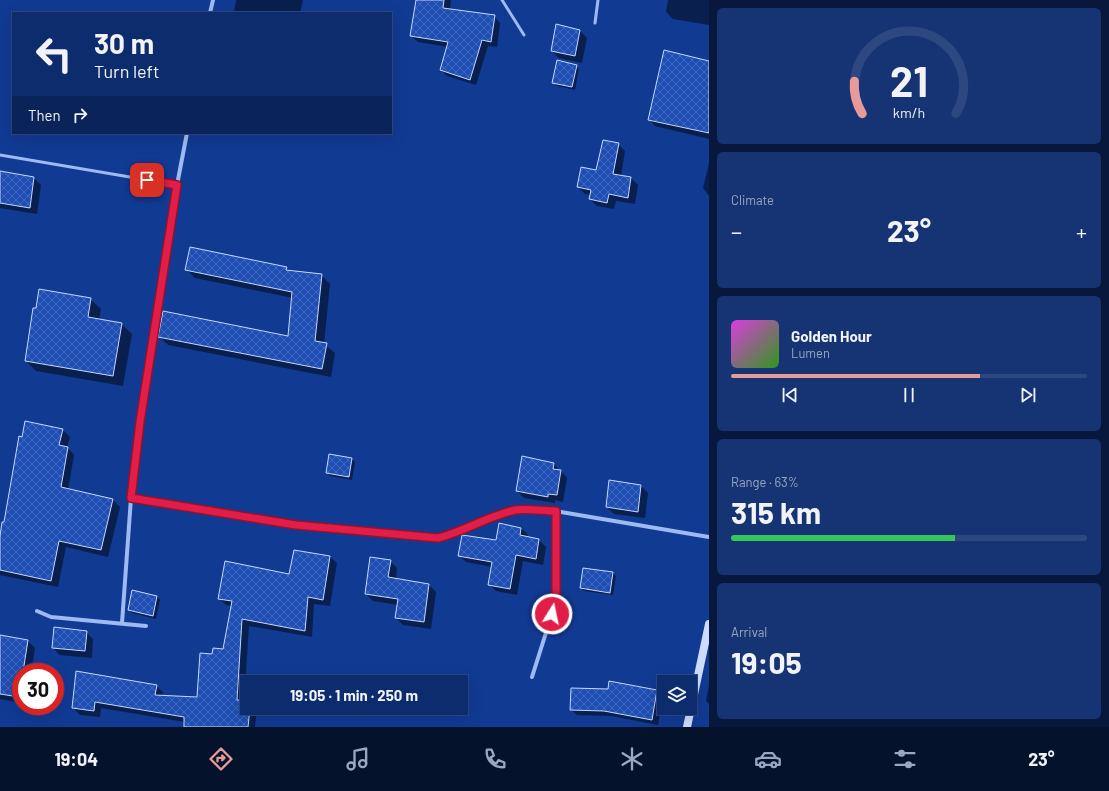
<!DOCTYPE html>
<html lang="en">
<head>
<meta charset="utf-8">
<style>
  :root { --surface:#0d2c6e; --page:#163473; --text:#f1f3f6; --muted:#9aa7c2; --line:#2d4881; --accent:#e69b98 }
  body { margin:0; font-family:Barlow,sans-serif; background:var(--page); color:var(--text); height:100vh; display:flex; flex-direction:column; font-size:15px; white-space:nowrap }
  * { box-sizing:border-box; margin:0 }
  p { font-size:13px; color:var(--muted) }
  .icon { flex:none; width:22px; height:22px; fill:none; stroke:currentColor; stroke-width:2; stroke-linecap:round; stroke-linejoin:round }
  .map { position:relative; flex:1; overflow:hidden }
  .drawer { display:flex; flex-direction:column; gap:8px; padding:8px; background:#07183c; width:400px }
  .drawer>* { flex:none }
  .top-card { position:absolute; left:12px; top:12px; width:380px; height:122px; border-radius:0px; box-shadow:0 4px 16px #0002,0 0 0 1px var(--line); background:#0d2c6e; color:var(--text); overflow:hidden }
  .fabs { position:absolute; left:657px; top:675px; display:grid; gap:8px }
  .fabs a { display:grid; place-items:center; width:40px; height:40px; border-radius:0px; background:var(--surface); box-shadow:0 4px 16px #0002,0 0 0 1px var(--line); font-size:20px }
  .speed { position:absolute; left:12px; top:663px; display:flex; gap:8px; font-size:20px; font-weight:700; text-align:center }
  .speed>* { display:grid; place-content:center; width:52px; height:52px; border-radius:50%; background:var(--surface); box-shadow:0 4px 16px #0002,0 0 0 1px var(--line); line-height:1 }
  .speed .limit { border:6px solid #d22; background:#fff; color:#111 }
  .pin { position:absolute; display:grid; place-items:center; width:34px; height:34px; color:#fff; margin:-17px; border-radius:8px; box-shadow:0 2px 6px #0006 }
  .me { position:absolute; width:44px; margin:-22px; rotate:10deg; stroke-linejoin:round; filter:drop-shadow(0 0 3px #0008) }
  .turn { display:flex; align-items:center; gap:14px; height:84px; padding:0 16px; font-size:18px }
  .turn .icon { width:52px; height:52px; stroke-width:2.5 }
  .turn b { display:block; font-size:28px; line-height:34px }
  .then { display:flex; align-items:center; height:38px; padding:0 16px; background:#0003; gap:8px; font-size:15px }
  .big { font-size:30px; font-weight:700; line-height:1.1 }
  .drawer .widget { flex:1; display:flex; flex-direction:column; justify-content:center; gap:6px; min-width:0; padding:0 14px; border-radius:6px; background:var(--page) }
  .drawer .dial { align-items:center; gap:0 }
  .dial svg { height:104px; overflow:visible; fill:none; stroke:var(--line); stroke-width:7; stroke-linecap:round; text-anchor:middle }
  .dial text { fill:var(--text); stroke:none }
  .song { display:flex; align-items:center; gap:12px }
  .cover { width:48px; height:48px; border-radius:6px; background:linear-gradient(135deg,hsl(300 70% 55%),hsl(110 70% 35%)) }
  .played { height:4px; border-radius:2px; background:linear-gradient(90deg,var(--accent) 70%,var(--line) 70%) }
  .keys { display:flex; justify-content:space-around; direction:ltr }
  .heat { display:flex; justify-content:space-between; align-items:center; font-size:22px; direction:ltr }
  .charge { height:6px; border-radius:3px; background:linear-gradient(90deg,#34c759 63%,var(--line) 0) }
  .trip { position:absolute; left:240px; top:675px; width:228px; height:40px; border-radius:0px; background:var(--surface); box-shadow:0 4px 16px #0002,0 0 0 1px var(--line); font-weight:700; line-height:40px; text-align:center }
  .tabs { display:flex; height:64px; justify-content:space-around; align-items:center; background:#05122c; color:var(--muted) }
  .tabs .icon { width:28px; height:28px }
  .tabs .active { color:var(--accent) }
  .tabs b { font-size:18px; color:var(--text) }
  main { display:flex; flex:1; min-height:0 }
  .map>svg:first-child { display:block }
  .shadow { fill:#0007 }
  .building { fill:url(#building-cross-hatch); stroke:#c6d8fd }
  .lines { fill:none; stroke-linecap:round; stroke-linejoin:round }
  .lane { stroke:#9ebaf3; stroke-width:3 }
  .street { stroke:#9ebaf3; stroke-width:4 }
  .secondary { stroke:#cddcfd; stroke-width:8 }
  .route-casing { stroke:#92132f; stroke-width:10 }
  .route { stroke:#e11d48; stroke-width:7 }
</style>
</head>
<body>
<main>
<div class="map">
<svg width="709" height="727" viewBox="0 0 709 727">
  <defs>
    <pattern id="building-cross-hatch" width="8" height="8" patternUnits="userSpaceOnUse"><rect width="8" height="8" fill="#1e4eb3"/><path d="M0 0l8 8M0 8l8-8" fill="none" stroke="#4069be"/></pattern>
  </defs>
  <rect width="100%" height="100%" fill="#113a93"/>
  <!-- shadow -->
  <path class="shadow" d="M236,0H303L300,13H234Z
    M417,0H451L450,10L494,16L500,23L497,47L488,46L476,85L447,76L441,70L448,47L418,42L411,36Z
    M668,0H709V25L673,19L666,12Z
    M557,26L580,31L587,38L582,63L559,58L552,51Z
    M709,62V139L655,126L649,119Z
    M576,65L579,69L575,90L557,86L553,82Z
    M618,144L625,151L621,176L631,178L638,185L635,204L616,201L614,209L597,206L590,199L591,195L585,194L578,187L596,171Z
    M709,163V196L703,188Z
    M0,172L34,178L41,185L37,214L0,208Z
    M286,268L290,272L321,275L330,284L324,344L335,353L331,377L168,345L159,336L289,337L293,298L195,278L186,269Z
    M90,299L101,309L99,320L121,324L132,334L123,386L36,371L26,361Z
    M63,430L70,437L67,447L74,455L68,490L113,500L120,507L108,557L66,547L58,587L0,575V542L23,438Z
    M351,459L355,462L352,480L330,476L327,473Z
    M554,464L567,478L563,502L555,500V503L524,498L517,491Z
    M641,486L648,493L645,518L614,514L607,507Z
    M521,528L528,535L527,537L539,540L546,547L543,565L523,561L517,595L496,591L489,584L492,567L466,562L459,555L497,541Z
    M330,557L337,563L330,606L314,604L312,637L249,626L244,702H247V708L257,709L255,727H185V722L101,708L100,717L80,715L73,708L77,673L156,686L163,692L162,696L198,699L213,655L224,650L232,606L226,605L219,598L290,575Z
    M390,561L397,568L396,579L429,585L436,592L431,629L403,625L396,618L398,605L373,601L366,594Z
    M613,573L616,576L613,595L584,591L581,588Z
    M157,596L160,600L156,619L132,613L129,610Z
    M86,632L93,639L92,658L60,655L53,648Z
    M0,636L28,641L35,648L31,672H21V703L0,699Z
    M610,682L657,691L663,697L658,725L611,716L577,715L571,709L609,690Z
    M709,684V704L706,701Z"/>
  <!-- building -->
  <path class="building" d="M416,0H444L443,8L495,15L491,42L482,40L470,80L440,70L448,42L410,36Z
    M556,24L580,30L575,56L551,51Z
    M664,50L709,61V133L648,120Z
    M557,60L577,65L572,87L552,83Z
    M603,140L619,143L613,174L631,177L628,198L609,194L607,203L589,199L591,190L577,187L581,167L596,170Z
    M0,171L34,177L30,208L0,203Z
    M190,247L287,267L286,270L322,274L315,341L327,343L322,369L158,337L163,311L288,336L292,292L185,270Z
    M39,289L91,298L88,317L122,323L113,376L25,361L33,308H36Z
    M25,421L63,429L59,445L68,447L61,487L113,499L101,550L59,541L51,581L0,570V536L2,522H4L19,436L22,437Z
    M329,454L352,458L349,477L326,473Z
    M522,456L554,463L553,469L561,470L557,495L548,494V497L516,491Z
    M609,480L641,485L638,512L606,507Z
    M499,523L521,528L520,535L539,539L536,559L516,555L510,589L488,585L492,562L458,556L462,535L496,540Z
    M294,550L330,556L323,600L308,597L305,631L242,619L237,700L247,701V708H250L248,727H184V717L95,702L94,711L72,708L76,671L157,685L155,695L197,697L200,653L212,654L213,648L223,649L232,601L218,599L225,561L289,574Z
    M370,557L391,560L388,577L429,584L424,622L395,618L398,599L365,594Z
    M583,568L613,572L610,593L580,588Z
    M132,590L157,596L153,616L128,610Z
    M54,627L87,631L85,651L52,648Z
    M0,635L28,640L23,672H21L19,697L0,694Z
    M609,681L657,690L652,720L604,711L570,710L571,688L608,689Z"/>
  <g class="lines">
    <!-- lane -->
    <path class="lane" d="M502,0L524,35
      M595,23L598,0
      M0,155L177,185"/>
    <!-- street -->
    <path class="street" d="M210,13L213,0
      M131,498L296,525L438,538L455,534L491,517L516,510L555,511L709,537
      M37,611L51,617L146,626
      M122,623L131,498L140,422L177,185L187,133
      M532,677L556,601L555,511"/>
    <!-- secondary -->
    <path class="secondary" d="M687,727L709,624"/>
  </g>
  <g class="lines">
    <defs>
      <path id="route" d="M147,180L177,185L140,422L131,498L296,525L438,538C465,531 488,516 515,510C527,508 543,511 556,511V601L552,614"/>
    </defs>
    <!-- route casing -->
    <use href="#route" class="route-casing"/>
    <!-- route -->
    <use href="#route" class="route"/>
  </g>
</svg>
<div class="fabs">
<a><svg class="icon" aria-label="layers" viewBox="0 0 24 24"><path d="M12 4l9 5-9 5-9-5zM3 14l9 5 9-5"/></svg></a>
</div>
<div class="speed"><div class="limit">30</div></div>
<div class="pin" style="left:147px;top:180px;background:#d93025"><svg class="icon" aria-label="arrive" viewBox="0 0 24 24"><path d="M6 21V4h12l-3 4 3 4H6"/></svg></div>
<svg class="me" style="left:552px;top:614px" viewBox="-20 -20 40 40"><circle r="17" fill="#e11d48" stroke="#fff" stroke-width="3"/><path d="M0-11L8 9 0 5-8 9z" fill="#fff"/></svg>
<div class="trip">19:05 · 1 min · 250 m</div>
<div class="top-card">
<div class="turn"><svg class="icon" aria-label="left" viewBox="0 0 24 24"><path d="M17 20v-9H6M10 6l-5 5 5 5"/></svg><div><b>30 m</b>Turn left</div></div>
<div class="then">Then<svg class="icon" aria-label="right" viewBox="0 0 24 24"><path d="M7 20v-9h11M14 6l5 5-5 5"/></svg></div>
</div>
</div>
<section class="drawer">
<div class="widget dial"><svg viewBox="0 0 100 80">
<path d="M14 69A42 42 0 1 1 86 69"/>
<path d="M14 69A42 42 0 0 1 8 44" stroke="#e69b98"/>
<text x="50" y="56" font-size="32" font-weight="700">21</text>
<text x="50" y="72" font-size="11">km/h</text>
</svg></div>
<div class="widget"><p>Climate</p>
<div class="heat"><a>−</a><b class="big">23°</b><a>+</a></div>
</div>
<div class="widget">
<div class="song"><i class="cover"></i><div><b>Golden Hour</b><p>Lumen</p></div></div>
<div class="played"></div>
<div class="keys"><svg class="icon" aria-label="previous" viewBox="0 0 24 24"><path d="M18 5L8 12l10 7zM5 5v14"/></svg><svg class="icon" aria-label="pause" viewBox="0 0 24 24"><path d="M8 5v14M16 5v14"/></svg><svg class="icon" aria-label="next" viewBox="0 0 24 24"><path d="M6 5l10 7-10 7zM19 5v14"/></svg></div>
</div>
<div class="widget"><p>Range · 63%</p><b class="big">315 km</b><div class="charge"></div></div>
<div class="widget"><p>Arrival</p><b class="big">19:05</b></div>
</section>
</main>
<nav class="tabs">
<b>19:04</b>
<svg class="icon active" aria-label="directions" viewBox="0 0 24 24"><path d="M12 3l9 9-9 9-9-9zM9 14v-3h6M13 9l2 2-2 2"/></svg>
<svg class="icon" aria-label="music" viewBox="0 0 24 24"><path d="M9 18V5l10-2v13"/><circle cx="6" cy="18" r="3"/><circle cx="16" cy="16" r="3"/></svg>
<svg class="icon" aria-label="phone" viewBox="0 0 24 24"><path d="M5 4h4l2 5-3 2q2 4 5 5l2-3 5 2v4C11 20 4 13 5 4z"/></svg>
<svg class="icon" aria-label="climate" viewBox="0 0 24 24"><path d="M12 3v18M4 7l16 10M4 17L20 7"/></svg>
<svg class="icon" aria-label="car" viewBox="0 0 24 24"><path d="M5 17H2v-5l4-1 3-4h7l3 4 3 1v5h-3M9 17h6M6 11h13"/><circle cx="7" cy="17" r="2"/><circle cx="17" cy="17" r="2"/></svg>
<svg class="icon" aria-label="filters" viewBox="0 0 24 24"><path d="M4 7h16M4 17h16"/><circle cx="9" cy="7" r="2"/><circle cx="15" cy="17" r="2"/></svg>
<b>23°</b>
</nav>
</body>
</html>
